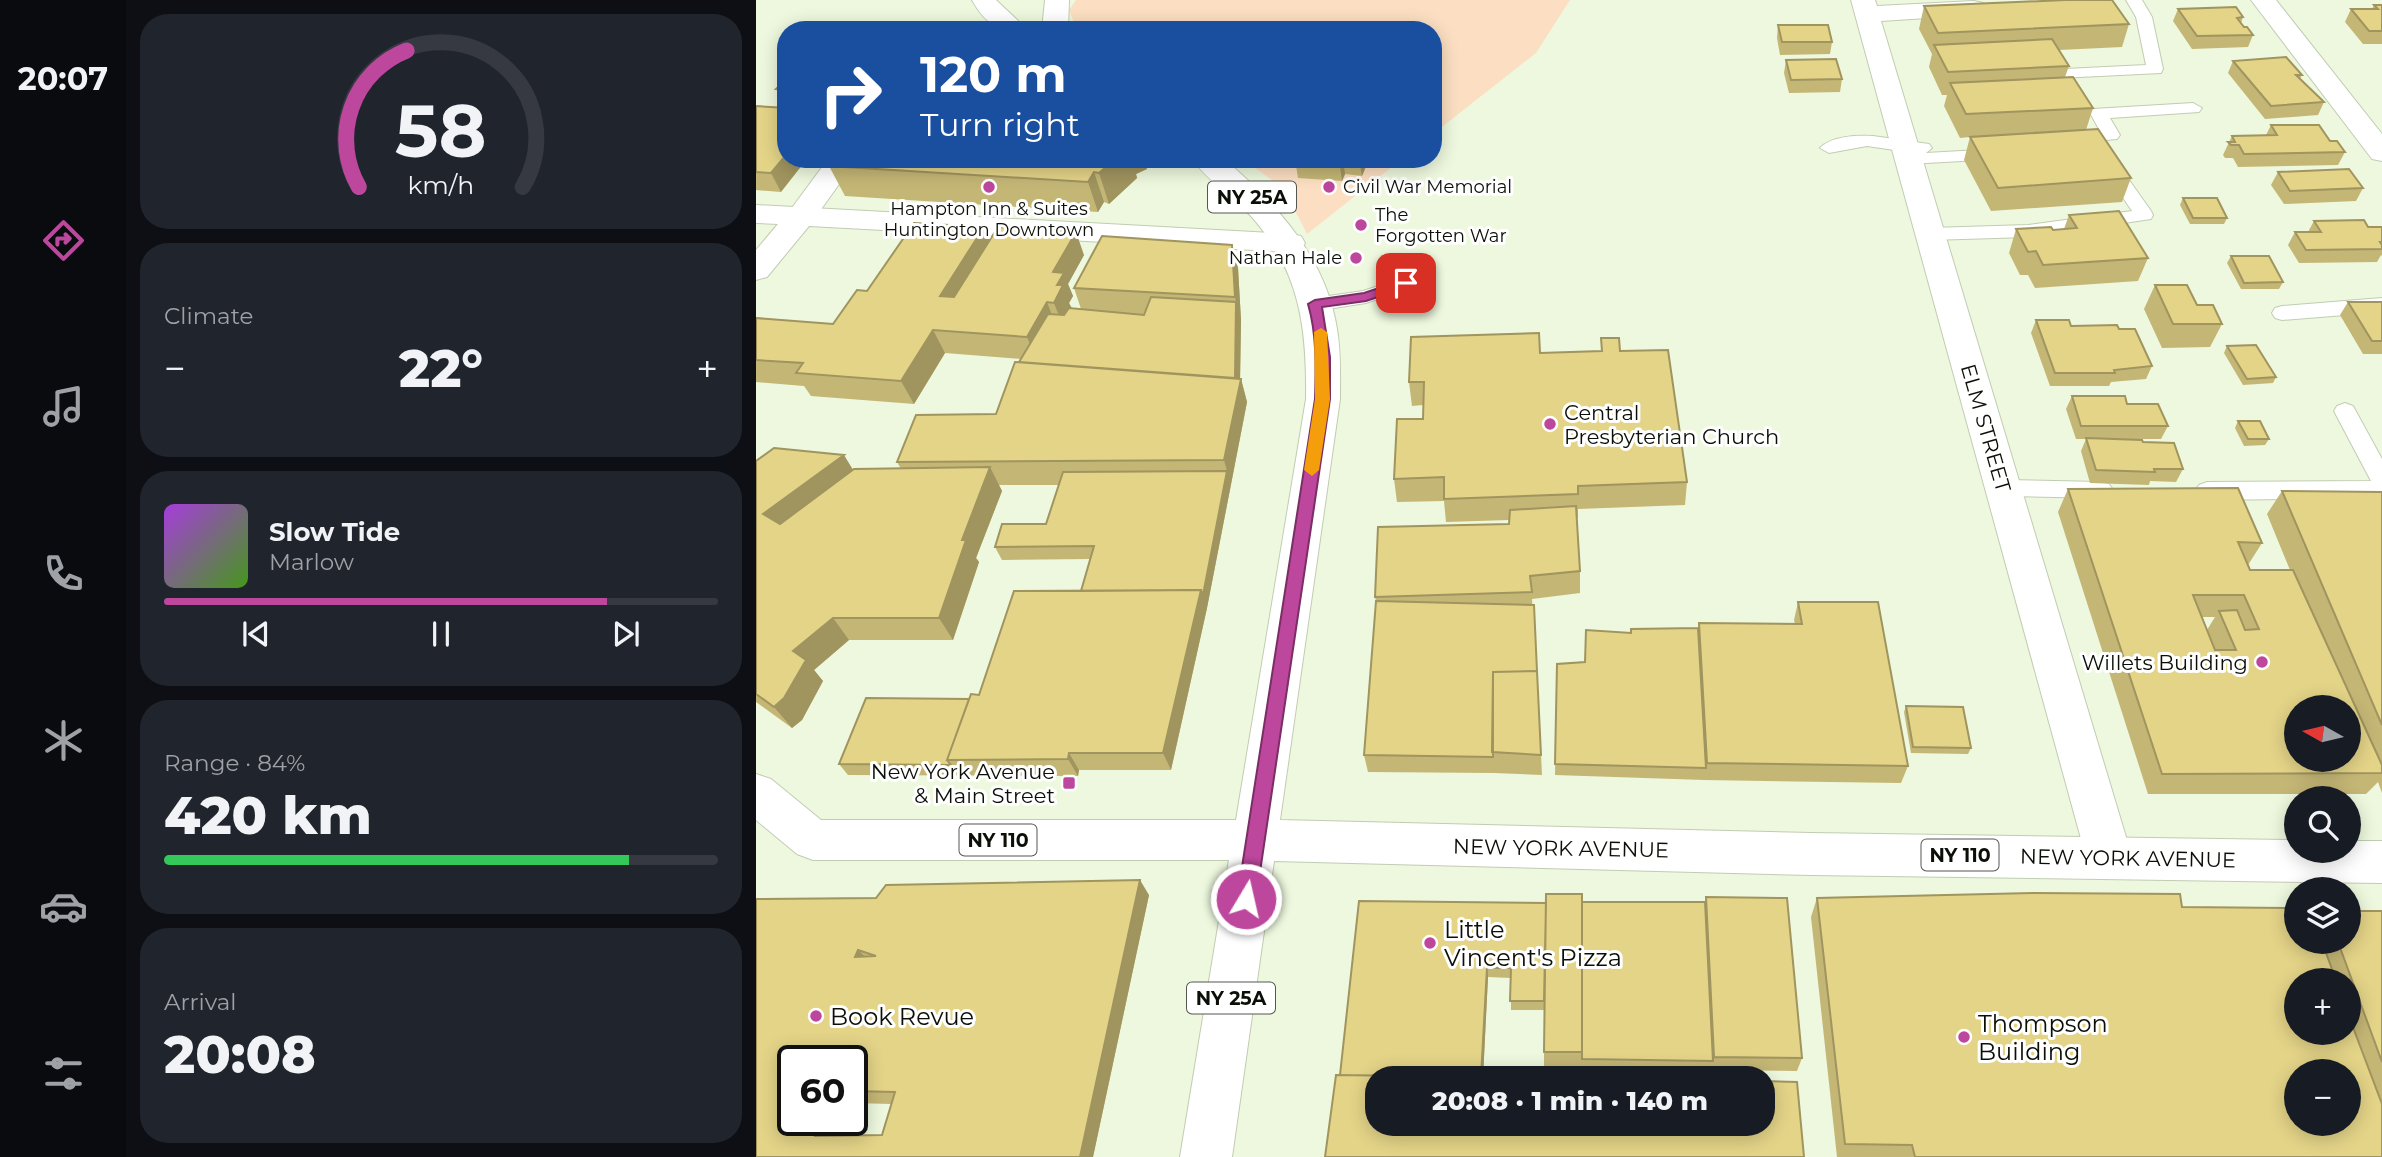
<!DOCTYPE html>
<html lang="en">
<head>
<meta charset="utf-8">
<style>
  :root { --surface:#171b24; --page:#20242c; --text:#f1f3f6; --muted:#9ea1a6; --line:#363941; --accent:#bd479d }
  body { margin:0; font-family:Montserrat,sans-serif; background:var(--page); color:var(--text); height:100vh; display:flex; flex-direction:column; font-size:26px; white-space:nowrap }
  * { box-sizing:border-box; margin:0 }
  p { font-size:23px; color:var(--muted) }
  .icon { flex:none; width:38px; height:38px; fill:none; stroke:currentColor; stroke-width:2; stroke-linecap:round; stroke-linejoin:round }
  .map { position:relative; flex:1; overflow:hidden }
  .sheet { display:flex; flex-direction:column; gap:14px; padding:14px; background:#0d0f14; width:630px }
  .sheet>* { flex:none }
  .hud { position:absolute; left:21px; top:21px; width:665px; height:147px; border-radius:28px; box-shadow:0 4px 18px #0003; background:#1a4fa0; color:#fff; overflow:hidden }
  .needle { width:46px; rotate:278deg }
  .buttons { position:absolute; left:1528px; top:695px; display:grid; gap:14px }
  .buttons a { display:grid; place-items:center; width:77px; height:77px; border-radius:50%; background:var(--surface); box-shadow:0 4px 18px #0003; font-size:35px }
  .speed { position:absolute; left:21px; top:1045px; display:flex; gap:14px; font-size:35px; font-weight:700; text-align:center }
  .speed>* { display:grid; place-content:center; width:91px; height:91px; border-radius:50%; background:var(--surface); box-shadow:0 4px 18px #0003; line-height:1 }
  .speed .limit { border:4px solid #111; border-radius:10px; background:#fff; color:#111 }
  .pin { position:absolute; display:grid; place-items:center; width:60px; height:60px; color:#fff; margin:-30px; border-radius:14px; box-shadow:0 4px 10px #0006 }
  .me { position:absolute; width:77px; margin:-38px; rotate:9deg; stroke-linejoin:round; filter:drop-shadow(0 0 5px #0008) }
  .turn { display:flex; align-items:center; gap:24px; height:147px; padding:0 28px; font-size:32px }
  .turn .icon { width:91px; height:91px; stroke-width:2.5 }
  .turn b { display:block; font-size:49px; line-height:60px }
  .big { font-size:52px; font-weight:800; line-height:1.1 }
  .sheet .widget { flex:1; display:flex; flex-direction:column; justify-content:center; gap:10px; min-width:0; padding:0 24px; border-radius:28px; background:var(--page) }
  .sheet .dial { align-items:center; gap:0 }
  .dial svg { height:182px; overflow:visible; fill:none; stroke:var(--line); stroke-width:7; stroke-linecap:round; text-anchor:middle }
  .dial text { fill:var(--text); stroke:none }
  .song { display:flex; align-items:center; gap:21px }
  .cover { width:84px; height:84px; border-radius:10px; background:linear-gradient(135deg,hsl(280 70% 55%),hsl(100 70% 35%)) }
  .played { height:7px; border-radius:4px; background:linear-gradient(90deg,var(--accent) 80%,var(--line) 80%) }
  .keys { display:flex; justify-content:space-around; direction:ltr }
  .heat { display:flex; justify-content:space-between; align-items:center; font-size:38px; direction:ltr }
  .charge { height:10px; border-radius:5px; background:linear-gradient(90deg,#34c759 84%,var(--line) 0) }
  .trip { position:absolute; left:609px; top:1066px; width:410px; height:70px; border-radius:28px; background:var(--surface); box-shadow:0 4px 18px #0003; font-weight:800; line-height:70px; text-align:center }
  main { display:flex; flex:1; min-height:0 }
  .tab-bar { display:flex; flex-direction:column; width:126px; justify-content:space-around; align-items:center; background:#090b0e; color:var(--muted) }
  .tab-bar .icon { width:49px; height:49px }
  .tab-bar .selected { color:var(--accent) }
  .tab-bar b { font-size:32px; color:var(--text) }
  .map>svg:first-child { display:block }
  .green { fill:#fcdfc2 }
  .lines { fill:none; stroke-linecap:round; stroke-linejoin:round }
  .lane-casing { stroke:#c1ccb3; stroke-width:2 }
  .street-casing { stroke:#c1ccb3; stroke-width:2 }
  .secondary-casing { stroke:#c1ccb3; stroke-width:2 }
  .primary-casing { stroke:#c1ccb3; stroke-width:2 }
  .lane { fill:#fff; fill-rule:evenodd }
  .street { fill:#fff; fill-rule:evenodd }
  .secondary { fill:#fff; fill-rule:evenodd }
  .primary { fill:#fff; fill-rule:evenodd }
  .wall { fill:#c4b675; fill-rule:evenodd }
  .shaded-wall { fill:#a0945f }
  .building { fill:#e4d488; stroke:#a0945f; stroke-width:2; fill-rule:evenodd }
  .route { fill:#bd479d; stroke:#7b2e66; stroke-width:2 }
  .slow { fill:#f59e0b }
  .poi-dot { fill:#bd479d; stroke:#fff; stroke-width:2.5 }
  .labels { text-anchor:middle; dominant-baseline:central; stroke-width:6; stroke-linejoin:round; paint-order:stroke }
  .far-poi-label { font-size:18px; fill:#0b0f07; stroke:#fff; text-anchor:start }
  .shield { fill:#fff; stroke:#545751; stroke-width:2 }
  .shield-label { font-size:19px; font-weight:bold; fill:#0b0f07 }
  .poi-label { font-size:21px; fill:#0b0f07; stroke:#fff; text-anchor:end }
  .street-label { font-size:21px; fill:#0b0f07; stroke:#fff }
  .near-poi-label { font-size:24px; fill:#0b0f07; stroke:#fff; text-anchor:start }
</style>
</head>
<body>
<main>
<nav class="tab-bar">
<b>20:07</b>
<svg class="icon selected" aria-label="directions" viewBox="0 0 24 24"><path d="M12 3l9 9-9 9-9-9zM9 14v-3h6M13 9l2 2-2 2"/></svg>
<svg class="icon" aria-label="music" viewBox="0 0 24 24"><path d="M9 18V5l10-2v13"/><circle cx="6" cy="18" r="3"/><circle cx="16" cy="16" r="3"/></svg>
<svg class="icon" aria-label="phone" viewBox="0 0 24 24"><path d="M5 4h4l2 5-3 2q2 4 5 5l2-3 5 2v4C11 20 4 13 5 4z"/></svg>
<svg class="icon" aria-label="climate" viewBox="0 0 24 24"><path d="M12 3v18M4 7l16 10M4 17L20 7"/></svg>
<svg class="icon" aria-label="car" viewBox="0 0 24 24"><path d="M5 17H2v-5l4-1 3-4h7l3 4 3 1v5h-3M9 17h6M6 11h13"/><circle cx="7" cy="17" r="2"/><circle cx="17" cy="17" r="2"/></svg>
<svg class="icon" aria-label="filters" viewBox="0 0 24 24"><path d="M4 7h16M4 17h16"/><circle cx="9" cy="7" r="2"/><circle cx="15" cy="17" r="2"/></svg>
</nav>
<section class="sheet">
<div class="widget dial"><svg viewBox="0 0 100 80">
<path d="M14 69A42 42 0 1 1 86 69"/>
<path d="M14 69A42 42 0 0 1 35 9" stroke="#bd479d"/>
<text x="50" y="56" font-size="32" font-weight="700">58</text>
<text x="50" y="72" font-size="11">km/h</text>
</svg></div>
<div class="widget"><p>Climate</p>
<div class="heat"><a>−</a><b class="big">22°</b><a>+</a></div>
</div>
<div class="widget">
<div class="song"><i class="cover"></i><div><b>Slow Tide</b><p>Marlow</p></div></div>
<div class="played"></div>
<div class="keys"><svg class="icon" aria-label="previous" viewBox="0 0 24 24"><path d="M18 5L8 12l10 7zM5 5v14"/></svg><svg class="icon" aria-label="pause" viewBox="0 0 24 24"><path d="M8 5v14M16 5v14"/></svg><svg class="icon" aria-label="next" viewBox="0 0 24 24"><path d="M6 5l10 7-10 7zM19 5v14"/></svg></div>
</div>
<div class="widget"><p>Range · 84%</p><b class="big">420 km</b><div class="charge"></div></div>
<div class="widget"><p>Arrival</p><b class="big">20:08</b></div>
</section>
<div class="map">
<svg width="1626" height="1157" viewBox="0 0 1626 1157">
  <rect width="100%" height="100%" fill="#edf8de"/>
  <!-- green -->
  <path class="green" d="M320,0H814L780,53L677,134V30H321L313,10Z
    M487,159H646L551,234L528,189Z"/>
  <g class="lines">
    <defs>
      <path id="lane" d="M1370,0H1386L1396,17L1407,69L1405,73L1303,78L1301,74L1303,70L1309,69L1390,65L1380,17Z
        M1437,103L1446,108L1443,112L1354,118L1364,135L1361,139L1315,143L1306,138L1315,133L1344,131L1334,113L1337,109Z
        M1117,136L1173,144L1176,148L1170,153L1241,149L1250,154L1241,159L1153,164L1144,159L1147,155L1159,153L1111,146L1073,153L1064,148C1075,136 1101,135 1117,136Z
        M1353,159L1359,160L1395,211L1397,215L1395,219L1272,237L1174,240L1164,234L1174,228L1272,225L1376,211L1344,164Z
        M650,277L657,279L660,283L657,287L610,303L559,311L552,309L549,304L552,299L607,291Z
        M1626,298V312L1526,320L1519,318L1516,313L1519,308L1526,306Z
        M1589,403L1597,406L1626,459V498L1451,500L1443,497L1439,491L1443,485L1451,482L1615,481L1578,411L1581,406Z
        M1248,480L1345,482L1353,484L1357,490L1353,496L1345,498L1248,496L1240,494L1236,488L1240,482Z"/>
      <path id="street" d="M289,0H313L312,30H286Z
        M1095,0H1119L1121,6L1218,1L1227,3L1230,8L1227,13L1218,15L1125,21L1376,857L1369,872L1353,878L1337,872L1330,857Z
        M1495,0H1520L1626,134V161L1616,159Z
        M72,159H101L56,222L45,225L34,222L30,216Z"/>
      <path id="secondary" d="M0,205L534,234L545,236L549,243L545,250L534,252L53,226L11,277L0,280V250L22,224L0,223Z"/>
      <path id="primary" d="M216,0H240L272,30C243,30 231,27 216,0Z
        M436,159H468C521,204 570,258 581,329C585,352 584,376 584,399L524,820L1055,833L1540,840V850H1592V841H1626V883L1055,875L518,861L476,1157H424L473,860H57L41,854L0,820V774L15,779L65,820H480L550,399C551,328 544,270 494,215C476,196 451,180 436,159Z"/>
    </defs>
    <!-- lane casing -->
    <use href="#lane" class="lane-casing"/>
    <!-- street casing -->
    <use href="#street" class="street-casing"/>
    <!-- secondary casing -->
    <use href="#secondary" class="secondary-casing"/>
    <!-- primary casing -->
    <use href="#primary" class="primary-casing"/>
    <!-- lane -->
    <use href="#lane" class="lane"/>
    <!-- street -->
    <use href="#street" class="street"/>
    <!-- secondary -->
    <use href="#secondary" class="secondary"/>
    <!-- primary -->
    <use href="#primary" class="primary"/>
  </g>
  <!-- wall -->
  <path class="wall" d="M1618,5H1626V44H1607L1589,22L1595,9H1616Z
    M1168,6L1373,24L1366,47L1303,50L1313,66L1309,77L1337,108L1330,130L1375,178L1366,202L1235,211L1208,160L1214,137L1204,138L1188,106L1191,95H1186L1173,67L1176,54L1163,29Z
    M1422,9L1487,17L1485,23L1488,27L1497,35L1492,47L1436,49L1417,21Z
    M1022,25L1076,42L1074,54L1024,55L1021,38Z
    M1030,60L1086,79L1084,92L1033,93L1028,73Z
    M1477,61L1546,75L1544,79L1568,102L1562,115L1509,119L1472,73Z
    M30,80V159L25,192L0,190V106L30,108L20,89Z
    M1515,125L1574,141L1589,152L1582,165L1482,167L1477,158H1469L1467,155L1476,136L1510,135Z
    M539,159H613L606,176L589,174L586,181L542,178Z
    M73,166L391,169L380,174L381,178L353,204L348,202L342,212L89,196Z
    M1522,172L1607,188L1600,201L1528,204L1515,185Z
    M1427,198L1471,218L1468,224H1434L1424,205Z
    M1313,215L1392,258L1382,281L1279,288L1272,275H1264L1253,253L1260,229H1308Z
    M1558,221L1612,227H1626V256L1625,255L1621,262L1543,263L1532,245L1539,232H1552Z
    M234,240L328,255L312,284L317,296L313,303L316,308L325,309L318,288L476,245L482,268L485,320L484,379H485L491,402L451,608L415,770H323L322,776L92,775L83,764L223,695L325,591L335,559L246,560L239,547L290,524L303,485H243L246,491L220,558L223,562L197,640H93L58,670L67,681L46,720L36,728L0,702V461L97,470L145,469L141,462L240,414L265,359L189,353L158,404L55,396L48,386L0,382V318L77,324L111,291Z
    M1475,256L1527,282L1523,289H1485L1471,263Z
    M1399,285L1466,324L1454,347L1406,348L1388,309Z
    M1592,302H1626V354H1607L1584,315Z
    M1280,320L1315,326L1363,329L1396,366L1390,379L1355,382L1353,386H1294L1275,333Z
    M845,338L864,351L931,482L929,505L822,509V518H821L824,571V593L776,599L781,671L786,775L738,773L612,772L608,755L620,601L619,597L753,524V520L690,522L688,501L641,502L638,479L667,419V405L656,406L653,382L784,353L845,351Z
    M1471,346L1520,377L1517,383L1487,385L1468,353Z
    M1316,396L1371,404L1412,426L1405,439H1368L1387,442L1427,469L1420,482L1394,481L1393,485L1334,483L1325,451L1330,439H1320L1310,409Z
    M1482,421L1513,439L1509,445L1488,446L1479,428Z
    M1312,489L1506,543L1492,565L1494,570H1534L1511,514L1526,491L1626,492V793L1622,782L1610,794H1392L1302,512ZM1446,617H1459L1451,630Z
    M1042,602L1152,766L1145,783L948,780L799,775L801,664L829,662L942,629L943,623L1039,624L1038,620Z
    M1150,706L1215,748L1212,754L1155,753L1148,712Z
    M393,895L337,1157H0V899ZM96,1060V1103L136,1104L126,1135L80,1136L85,1120H37Z
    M950,897L1046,1058L1041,1071L788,1068V1010H755V978L732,977L727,1077L584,1075L790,903L949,902Z
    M1061,898L1426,907L1540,942H1592L1626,911V1157H1081L1055,917ZM1540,980H1592V1032Z"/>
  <!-- shaded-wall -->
  <path class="shaded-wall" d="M30,155V159H51L25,192L15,173Z
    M359,159H389L391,169L380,174L381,178L353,204L343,173Z
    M583,159H587L589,174L586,181Z
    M603,159H613L606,176Z
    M338,172L348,202L342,212L332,182Z
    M228,227L238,251L195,319L184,296Z
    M320,232L328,255L312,284L317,296L313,303L316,309L307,326L298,303L301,285L297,272Z
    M476,245L482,268L485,320L484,384L485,379L491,402L451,608L415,770L407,753L471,471L468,460L479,383L480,302L479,297Z
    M291,302L300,326L281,360L271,337Z
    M177,330L189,353L158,404L145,381Z
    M88,455L102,478L24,537L7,514Z
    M234,467L246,491L220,558L223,562L197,640L183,618L206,540Z
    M77,618L93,640L58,670L67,681L46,720L36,728L18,707L37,651Z
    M313,753L323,770L322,776L312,759Z
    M384,880L393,895L337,1157H324Z
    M102,950L117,964L99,957Z
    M731,968L732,977L727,1078H725Z
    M64,1120H85L76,1148L59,1136Z"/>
  <!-- building -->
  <path class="building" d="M1310,0H1356L1373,24L1182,33L1168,6Z
    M1618,5H1626V31H1613L1595,9H1622Z
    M1480,7L1487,17L1481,18L1488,27H1491L1497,35L1441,36L1422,9Z
    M1022,25H1072L1076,42H1026Z
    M1296,39L1313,66L1192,72L1178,45Z
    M1530,57L1546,75H1540L1568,102L1515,106L1477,61Z
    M1080,59L1086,79L1035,80L1030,60Z
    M1317,77L1337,108L1210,114L1194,83Z
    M30,80V90L20,89Z
    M0,106L30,108V155L15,173L0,172Z
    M1515,125H1563L1574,141H1581L1589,152L1488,154L1483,145H1475L1472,142H1479L1476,136L1521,135Z
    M1342,129L1375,178L1242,188L1214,137Z
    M78,159H359L343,173L338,172L332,182L73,166Z
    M1593,169L1607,188L1534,191L1522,172Z
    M1427,198H1461L1471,218H1437Z
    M1363,211L1392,258L1287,265L1280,251L1272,252L1260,229L1295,227L1297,230L1321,228L1313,215Z
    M1608,220L1612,227H1626V242H1624L1626,245V249L1550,250L1539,232H1565L1558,221Z
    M158,223L228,227L184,296L198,297L242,227L320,232L297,272L308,273L301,285H307L298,303L291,302L271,337L177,330L145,381L40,373L47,363L0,360V318L77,324L101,290L111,291Z
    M346,236L476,245L479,297L318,288Z
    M1475,256H1513L1527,282L1488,283Z
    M1399,285H1431L1441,305H1457L1466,324H1417Z
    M395,297L480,302L479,378L263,362L292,314L308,315L313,308L388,315Z
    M1592,302H1626V341H1616Z
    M1280,320H1313L1315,326L1361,325L1363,329H1379L1396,366L1358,370L1359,373H1299Z
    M783,333L784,353L846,351L845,338H863L864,351L912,350L931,482L822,486V494L688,499V477L638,479L641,419H667L668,382H653L655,337Z
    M1500,345L1520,377L1491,379L1471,346Z
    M259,362L485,379L468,460L141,462L160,415L240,414Z
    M1316,396H1369L1371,404H1402L1412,426H1325Z
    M1482,421H1504L1513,439H1492Z
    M1330,438L1386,440L1387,442L1418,443L1427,469H1398L1399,472L1340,470Z
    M18,448L88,455L7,514L24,524L98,469L234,467L206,540H210L183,618H77L37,651L50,660L28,698L18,707L0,694V461Z
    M471,471L447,595L445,590L325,591L338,546L239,547L246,524H290L307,472Z
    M1482,488L1506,543L1482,542L1494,570H1537L1626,765V773L1406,774L1312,489ZM1437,595H1488L1503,629L1489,630L1481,610L1463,611L1480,650H1459ZM1540,707H1592V760H1540Z
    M1526,491L1626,492V725Z
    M820,506L824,571L774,576L776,592L619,597L622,527L753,524L754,510Z
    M445,590L407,753H313L312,759L191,760L215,694L223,695L258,591Z
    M620,601L778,605L781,671L737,672V757L608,755Z
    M1042,602H1122L1152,766L951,763L943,623L1046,624Z
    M942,628L950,768L799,764L801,664L829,662L830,630L875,633V629Z
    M781,671L785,755L736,752L737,672Z
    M110,698L213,699L191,760L195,765L83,764Z
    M1150,706L1207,707L1215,748L1157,747Z
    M384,880L324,1157H0V899L120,898L130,885ZM102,950L120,956L99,957ZM37,1060H96V1091L139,1092L126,1135L59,1136L64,1120H37Z
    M1277,893L1424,894L1426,907L1540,908V942H1566L1580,980H1540V1032H1592V1014L1626,1104V1157H1159L1156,1145L1089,1144L1061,898ZM1540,1071H1592V1124H1540Z
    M790,894H826V1052H788Z
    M950,897L1031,898L1046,1058L958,1057Z
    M603,901L790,903L788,1001H754L755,968H731L725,1077L584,1075Z
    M826,902H949L957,1061L826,1059Z
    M1592,911H1626V1062L1582,942H1592Z
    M580,1075L796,1078H621V1124H1006V1081L1041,1082L1048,1157H569Z"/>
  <!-- route -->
  <path class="route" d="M650,279L656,283L655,286L610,301L566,307L574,357V399L500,899L497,905L490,908L484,905L481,899L559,399C560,367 561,335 552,304L559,300L608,293Z"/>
  <!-- slow -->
  <path class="slow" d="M565,328L571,332L574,399L563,470L556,476L548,470L559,399L558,332Z"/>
  <!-- markers -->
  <g class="poi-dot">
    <circle cx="233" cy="187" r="7"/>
    <circle cx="573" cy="187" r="7"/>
    <circle cx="605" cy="225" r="7"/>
    <circle cx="600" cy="258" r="7"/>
    <circle cx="794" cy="424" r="7"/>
    <circle cx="1506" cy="662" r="7"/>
    <rect x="306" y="776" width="14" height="14" rx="3.5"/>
    <circle cx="674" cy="943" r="7"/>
    <circle cx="60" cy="1016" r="7"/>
    <circle cx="1208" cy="1037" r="7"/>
  </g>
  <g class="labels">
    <!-- far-poi labels -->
    <g class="far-poi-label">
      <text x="587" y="187">Civil War Memorial</text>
      <text x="233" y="209" text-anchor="middle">Hampton Inn &amp; Suites<tspan x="233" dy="21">Huntington Downtown</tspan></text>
      <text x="619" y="215">The<tspan x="619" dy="21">Forgotten War</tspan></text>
      <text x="586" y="258" text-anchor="end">Nathan Hale</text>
    </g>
    <!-- shield labels -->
    <g class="shield">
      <rect x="452" y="181.5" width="88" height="31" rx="5"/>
      <rect x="203.5" y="824.5" width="77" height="31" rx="5"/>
      <rect x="1165.5" y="839.5" width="77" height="31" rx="5"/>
      <rect x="431" y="982.5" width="88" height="31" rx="5"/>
    </g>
    <g class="shield-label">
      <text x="496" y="197">NY 25A</text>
      <text x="242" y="840">NY 110</text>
      <text x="1204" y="855">NY 110</text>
      <text x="475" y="998">NY 25A</text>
    </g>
    <!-- poi labels -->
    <g class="poi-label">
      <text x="808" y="412" text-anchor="start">Central<tspan x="808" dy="24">Presbyterian Church</tspan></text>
      <text x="1492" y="662">Willets Building</text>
      <text x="299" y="771">New York Avenue<tspan x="299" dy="24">&amp; Main Street</tspan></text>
    </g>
    <!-- street labels -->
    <g class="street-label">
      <text transform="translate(1230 428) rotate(74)">ELM STREET</text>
      <text transform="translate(805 848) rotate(1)">NEW YORK AVENUE</text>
      <text transform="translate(1372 858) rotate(1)">NEW YORK AVENUE</text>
    </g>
    <!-- near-poi labels -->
    <g class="near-poi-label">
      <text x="688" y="929">Little<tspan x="688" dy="28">Vincent's Pizza</tspan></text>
      <text x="74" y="1016">Book Revue</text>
      <text x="1222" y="1023">Thompson<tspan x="1222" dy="28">Building</tspan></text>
    </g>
  </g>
</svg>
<div class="buttons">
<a><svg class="needle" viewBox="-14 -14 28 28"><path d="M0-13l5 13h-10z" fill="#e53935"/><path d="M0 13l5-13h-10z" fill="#9ea1a6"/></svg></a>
<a><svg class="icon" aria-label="search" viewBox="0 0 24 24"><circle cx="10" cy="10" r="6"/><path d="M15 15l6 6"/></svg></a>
<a><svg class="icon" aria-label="layers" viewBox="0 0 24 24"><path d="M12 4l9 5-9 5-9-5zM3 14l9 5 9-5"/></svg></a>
<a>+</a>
<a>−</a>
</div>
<div class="speed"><div class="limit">60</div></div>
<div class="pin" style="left:650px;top:283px;background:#d93025"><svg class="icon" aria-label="arrive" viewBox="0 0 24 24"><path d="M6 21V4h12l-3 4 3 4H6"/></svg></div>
<svg class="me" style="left:490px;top:899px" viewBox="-20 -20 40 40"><circle r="17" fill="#bd479d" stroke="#fff" stroke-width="3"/><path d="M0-11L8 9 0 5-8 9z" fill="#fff"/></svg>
<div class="trip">20:08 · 1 min · 140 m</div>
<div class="hud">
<div class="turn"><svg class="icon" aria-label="right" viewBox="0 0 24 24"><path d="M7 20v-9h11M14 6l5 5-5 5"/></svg><div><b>120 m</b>Turn right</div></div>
</div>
</div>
</main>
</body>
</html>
